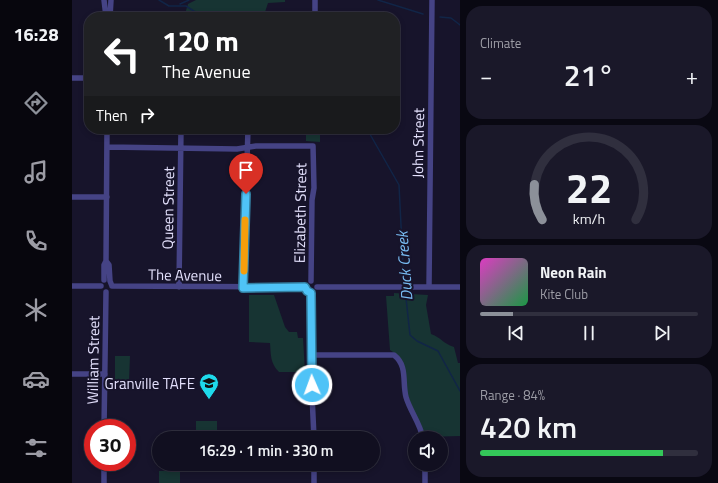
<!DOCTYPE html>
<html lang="en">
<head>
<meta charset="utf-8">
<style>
  :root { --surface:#110f20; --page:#1a1829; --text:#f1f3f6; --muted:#9c9ca5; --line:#302f3e; --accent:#8c9099 }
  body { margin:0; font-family:"Titillium Web",sans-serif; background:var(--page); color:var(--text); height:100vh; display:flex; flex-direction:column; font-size:15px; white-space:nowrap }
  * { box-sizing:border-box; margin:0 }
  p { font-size:13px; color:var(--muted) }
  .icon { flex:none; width:22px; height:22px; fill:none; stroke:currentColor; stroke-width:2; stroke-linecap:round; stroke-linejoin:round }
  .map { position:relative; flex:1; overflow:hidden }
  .drawer { display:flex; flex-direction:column; gap:6px; padding:6px; background:#090812; width:258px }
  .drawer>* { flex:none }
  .banner { position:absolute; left:12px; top:12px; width:316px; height:122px; border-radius:16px; box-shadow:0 2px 6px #0003,0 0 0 1px var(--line); background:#202124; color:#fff; overflow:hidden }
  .fabs { position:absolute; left:336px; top:431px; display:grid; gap:8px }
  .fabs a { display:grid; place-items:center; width:40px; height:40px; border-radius:50%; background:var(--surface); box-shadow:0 2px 6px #0003,0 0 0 1px var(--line); font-size:20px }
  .speed { position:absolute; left:12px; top:419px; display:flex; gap:8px; font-size:20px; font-weight:700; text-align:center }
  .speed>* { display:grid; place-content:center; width:52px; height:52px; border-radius:50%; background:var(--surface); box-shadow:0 2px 6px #0003,0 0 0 1px var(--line); line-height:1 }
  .speed .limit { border:6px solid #d22; background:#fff; color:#111 }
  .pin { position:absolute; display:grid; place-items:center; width:34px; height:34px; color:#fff; margin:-41px -17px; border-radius:50% 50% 50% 0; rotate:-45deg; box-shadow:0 0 4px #0007 }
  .pin .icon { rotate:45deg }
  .me { position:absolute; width:44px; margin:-22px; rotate:358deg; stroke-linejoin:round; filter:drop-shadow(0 0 3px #0008) }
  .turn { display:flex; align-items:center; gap:14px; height:84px; padding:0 12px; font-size:18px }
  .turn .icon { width:52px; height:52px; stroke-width:2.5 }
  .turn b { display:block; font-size:28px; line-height:34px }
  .then { display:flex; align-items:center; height:38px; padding:0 12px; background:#0003; gap:8px; font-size:15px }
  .big { font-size:30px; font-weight:600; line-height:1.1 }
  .drawer .widget { flex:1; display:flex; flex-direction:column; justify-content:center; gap:6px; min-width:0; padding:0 14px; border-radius:16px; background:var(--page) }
  .drawer .dial { align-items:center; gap:0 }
  .dial svg { height:104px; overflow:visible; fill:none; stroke:var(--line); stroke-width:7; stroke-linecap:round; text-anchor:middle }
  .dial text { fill:var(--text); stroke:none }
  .song { display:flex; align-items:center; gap:12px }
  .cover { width:48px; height:48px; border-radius:6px; background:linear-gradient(135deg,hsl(310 70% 55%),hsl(140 70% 35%)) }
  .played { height:4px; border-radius:2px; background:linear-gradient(90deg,var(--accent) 15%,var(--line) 15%) }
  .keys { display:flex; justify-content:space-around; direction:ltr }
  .heat { display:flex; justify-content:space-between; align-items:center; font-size:22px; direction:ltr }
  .charge { height:6px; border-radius:3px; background:linear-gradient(90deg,#34c759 84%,var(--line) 0) }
  .trip { position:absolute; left:80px; top:431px; width:228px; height:40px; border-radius:20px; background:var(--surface); box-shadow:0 2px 6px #0003,0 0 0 1px var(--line); font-weight:600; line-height:40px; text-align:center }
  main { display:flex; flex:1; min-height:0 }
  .tabs { display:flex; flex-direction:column; width:72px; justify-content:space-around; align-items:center; background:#07060d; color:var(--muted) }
  .tabs .icon { width:28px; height:28px }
  .tabs .selected { color:var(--accent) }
  .tabs b { font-size:18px; color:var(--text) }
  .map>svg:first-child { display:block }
  .green { fill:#173433 }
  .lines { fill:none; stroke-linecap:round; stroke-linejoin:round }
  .stream { stroke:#112547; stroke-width:1.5 }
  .minor { stroke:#454385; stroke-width:5.5 }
  .route-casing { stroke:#337fa1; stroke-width:10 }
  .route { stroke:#4fc3f7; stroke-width:7 }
  .slow { stroke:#f59e0b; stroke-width:7 }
  .labels { text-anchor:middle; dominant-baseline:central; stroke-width:4; stroke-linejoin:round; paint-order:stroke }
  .street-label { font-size:15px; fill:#e3e0fc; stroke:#17142b }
  .poi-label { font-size:15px; fill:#e3e0fc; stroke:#17142b; text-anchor:end }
  .water-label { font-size:16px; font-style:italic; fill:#78bcf3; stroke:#17142b }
</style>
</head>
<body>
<main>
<nav class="tabs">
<b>16:28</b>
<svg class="icon selected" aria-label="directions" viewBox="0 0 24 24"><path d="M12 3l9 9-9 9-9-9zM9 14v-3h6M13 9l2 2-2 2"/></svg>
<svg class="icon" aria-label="music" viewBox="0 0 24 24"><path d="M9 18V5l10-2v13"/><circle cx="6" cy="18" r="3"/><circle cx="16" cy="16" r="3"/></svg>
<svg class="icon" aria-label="phone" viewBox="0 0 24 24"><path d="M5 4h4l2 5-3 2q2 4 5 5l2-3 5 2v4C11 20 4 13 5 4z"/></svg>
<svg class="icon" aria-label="climate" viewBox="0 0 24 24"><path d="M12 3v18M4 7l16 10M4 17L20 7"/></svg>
<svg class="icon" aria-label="car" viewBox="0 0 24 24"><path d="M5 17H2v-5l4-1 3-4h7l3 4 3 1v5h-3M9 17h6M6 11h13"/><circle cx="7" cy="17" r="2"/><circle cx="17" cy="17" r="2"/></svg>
<svg class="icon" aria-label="filters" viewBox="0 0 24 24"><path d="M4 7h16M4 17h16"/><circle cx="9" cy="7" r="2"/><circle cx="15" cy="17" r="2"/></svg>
</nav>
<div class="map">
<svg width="388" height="483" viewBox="0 0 388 483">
  <rect width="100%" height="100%" fill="#17142b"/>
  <!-- green -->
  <path class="green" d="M124,0H213V2L196,3L193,12L198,13V17H112L116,4Z
    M234,129H248V142L234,141Z
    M322,293L356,295L354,305L359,334C370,338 370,343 382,347L386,363H388V436L352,437L336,396L327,356L318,350L314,296H322Z
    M177,295H202L213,327L217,332H225L226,338H231L233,372H207C198,363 199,355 198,343L177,342Z
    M43,356H58L57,381L43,387Z
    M124,421H145V438H135L124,431Z
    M87,471H108V483H87Z"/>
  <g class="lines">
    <!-- stream -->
    <path class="stream" d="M87,0L97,6H114L131,17
      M306,0L351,14
      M108,4L117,0
      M368,17L379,18L388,25
      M295,129L327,185L332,285
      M333,289L338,335L345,341L366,351L388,391"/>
    <!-- minor -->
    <path class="minor" d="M32,0L34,17
      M38,17L39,0
      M243,17V0
      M0,78H17
      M35,147L165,149L184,146H241L242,188L240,200L239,281
      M0,197H35
      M34,261L37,265L38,281L40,286
      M32,280V265L34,261L35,129
      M0,286H29
      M40,286L233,287
      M107,287L109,129
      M245,287H388
      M357,287L360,0
      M171,288L176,129
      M239,293V373L242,438
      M239,355H322C336,366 330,382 334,397C338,411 348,423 351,438
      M0,374H33
      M32,428L34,292
      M32,483V462
      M242,483V464
      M353,483V464"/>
  </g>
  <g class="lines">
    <defs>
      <path id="route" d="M174,194L171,288L233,287L235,291L239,293L240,385"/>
    </defs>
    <!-- route casing -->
    <use href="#route" class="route-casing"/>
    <!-- route -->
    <use href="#route" class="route"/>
    <!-- slow -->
    <path class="slow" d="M172,271L173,220"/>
  </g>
  <!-- icons -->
  <defs>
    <symbol id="university-pin" viewBox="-11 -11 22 30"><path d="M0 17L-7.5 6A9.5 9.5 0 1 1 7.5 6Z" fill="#1edaeb" stroke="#17142b"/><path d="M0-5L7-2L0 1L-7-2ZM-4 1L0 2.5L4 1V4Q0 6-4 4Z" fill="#111"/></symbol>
  </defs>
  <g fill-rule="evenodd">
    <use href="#university-pin" x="126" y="372" width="22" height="30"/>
  </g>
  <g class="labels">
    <!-- street labels -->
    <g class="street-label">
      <text transform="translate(346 143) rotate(-89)">John Street</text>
      <text transform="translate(96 208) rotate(-89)">Queen Street</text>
      <text transform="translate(228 213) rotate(-89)">Elizabeth Street</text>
      <text transform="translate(113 275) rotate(1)">The Avenue</text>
      <text transform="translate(21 360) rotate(-89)">William Street</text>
    </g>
    <!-- poi labels -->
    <g class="poi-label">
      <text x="123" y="383">Granville TAFE</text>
    </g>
    <!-- water labels -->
    <g class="water-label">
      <text transform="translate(332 266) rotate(-94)">Duck Creek</text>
    </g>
  </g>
</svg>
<div class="fabs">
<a><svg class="icon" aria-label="sound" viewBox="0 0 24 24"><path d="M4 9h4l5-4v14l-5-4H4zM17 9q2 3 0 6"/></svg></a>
</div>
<div class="speed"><div class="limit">30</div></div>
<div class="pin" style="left:174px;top:194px;background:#d93025"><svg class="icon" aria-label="arrive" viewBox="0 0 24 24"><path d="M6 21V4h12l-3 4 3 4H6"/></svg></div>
<svg class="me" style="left:240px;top:385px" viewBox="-20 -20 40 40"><circle r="17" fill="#4fc3f7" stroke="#fff" stroke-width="3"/><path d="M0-11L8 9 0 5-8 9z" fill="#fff"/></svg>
<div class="trip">16:29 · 1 min · 330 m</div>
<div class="banner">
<div class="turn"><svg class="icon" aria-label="left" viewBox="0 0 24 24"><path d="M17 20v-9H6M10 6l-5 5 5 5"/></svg><div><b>120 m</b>The Avenue</div></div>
<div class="then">Then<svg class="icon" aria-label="right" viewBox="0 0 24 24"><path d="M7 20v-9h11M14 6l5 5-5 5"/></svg></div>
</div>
</div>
<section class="drawer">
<div class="widget"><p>Climate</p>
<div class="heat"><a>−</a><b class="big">21°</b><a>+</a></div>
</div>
<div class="widget dial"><svg viewBox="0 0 100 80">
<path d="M14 69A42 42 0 1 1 86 69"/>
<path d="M14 69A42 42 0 0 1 8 42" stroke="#8c9099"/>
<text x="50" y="56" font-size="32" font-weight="700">22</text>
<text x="50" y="72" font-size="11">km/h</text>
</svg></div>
<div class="widget">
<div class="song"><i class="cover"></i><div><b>Neon Rain</b><p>Kite Club</p></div></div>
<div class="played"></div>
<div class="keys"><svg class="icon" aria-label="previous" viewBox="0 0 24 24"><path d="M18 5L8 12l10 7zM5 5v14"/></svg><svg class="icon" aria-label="pause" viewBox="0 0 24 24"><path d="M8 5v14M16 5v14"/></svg><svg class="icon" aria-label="next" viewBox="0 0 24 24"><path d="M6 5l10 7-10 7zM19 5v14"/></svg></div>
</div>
<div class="widget"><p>Range · 84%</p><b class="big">420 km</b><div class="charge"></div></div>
</section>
</main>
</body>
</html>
